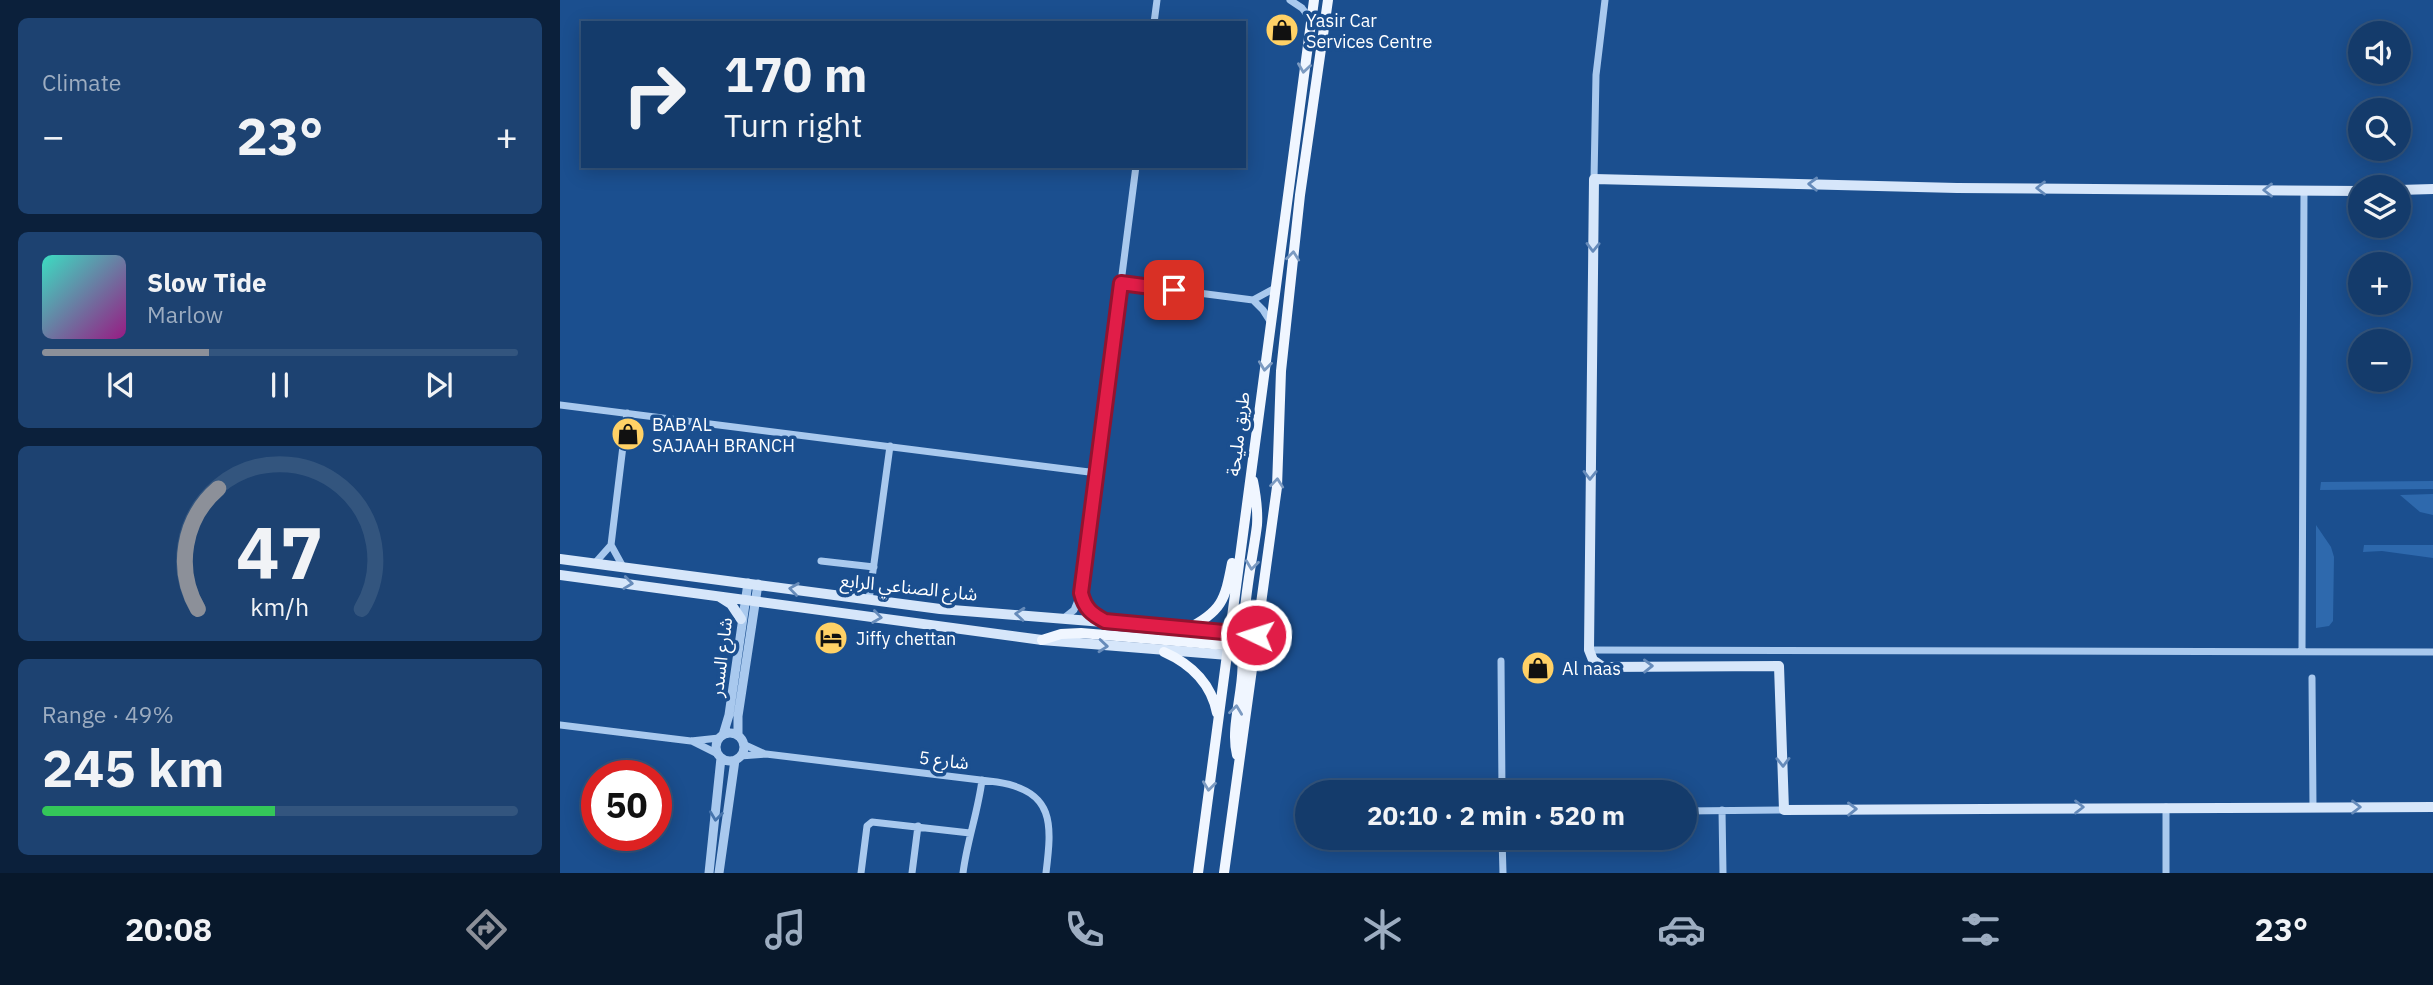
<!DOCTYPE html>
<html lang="en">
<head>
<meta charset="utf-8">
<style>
  :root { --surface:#143b6b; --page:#1d4271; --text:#f1f3f6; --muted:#9dadc1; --line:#33557e; --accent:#8c9099 }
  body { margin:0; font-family:"IBM Plex Sans","Noto Sans Arabic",sans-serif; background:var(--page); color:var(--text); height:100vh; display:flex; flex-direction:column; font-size:26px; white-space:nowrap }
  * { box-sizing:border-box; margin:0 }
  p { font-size:23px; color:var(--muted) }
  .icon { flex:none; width:38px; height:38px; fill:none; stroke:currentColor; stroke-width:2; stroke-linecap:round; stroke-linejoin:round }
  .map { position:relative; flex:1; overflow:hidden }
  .side { display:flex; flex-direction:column; gap:18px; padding:18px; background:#0b203b; width:560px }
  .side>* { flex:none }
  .top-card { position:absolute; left:21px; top:21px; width:665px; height:147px; border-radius:0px; box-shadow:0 4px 18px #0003,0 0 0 2px var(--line); background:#143b6b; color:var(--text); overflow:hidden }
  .buttons { position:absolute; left:1788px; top:21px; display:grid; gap:14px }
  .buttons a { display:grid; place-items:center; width:63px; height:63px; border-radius:50%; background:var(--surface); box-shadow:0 4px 18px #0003,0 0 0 2px var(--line); font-size:35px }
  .speed { position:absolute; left:21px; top:760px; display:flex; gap:14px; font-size:35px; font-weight:700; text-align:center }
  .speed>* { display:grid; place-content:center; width:91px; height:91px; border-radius:50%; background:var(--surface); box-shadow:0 4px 18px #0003,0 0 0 2px var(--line); line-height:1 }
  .speed .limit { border:10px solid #d22; background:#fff; color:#111 }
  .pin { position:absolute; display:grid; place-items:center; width:60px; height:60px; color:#fff; margin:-30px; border-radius:14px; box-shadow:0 4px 10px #0006 }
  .me { position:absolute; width:77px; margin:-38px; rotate:274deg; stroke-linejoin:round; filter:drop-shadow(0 0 5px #0008) }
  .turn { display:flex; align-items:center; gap:24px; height:147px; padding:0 28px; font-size:32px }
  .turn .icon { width:91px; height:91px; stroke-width:2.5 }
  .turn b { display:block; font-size:49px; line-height:60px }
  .big { font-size:52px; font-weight:700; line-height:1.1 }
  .side .card { flex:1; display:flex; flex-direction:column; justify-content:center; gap:10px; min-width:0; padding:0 24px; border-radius:10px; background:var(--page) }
  .side .dial { align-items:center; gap:0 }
  .dial svg { height:182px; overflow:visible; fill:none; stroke:var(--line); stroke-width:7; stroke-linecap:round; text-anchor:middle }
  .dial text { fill:var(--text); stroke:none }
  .song { display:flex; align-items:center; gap:21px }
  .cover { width:84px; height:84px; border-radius:10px; background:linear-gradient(135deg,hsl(170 70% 55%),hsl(310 70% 35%)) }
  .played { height:7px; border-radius:4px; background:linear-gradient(90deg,var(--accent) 35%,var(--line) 35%) }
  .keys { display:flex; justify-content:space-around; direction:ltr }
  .heat { display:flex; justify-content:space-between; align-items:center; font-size:38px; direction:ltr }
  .charge { height:10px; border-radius:5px; background:linear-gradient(90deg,#34c759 49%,var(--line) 0) }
  .trip { position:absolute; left:735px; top:780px; width:402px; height:70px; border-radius:35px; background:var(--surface); box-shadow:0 4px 18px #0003,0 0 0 2px var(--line); font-weight:700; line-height:70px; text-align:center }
  .tabs { display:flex; height:112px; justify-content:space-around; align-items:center; background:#08182b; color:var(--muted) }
  .tabs .icon { width:49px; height:49px }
  .tabs .on { color:var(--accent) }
  .tabs b { font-size:32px; color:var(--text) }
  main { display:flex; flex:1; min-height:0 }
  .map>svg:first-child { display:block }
  .green { fill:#2e69ad }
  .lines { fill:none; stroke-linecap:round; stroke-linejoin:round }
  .minor { stroke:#a9c9ee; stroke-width:7 }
  .tertiary { stroke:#a9c9ee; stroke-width:9 }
  .secondary { stroke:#d6e6fa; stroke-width:10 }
  .primary { stroke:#f0f6ff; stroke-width:10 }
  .oneway { stroke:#7b9ac1 }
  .oneway2 { stroke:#668bba }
  .oneway3 { stroke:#4674ac }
  .route-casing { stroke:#92132f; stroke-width:18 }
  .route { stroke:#e11d48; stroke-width:12 }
  .labels { text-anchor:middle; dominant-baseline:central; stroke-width:7; stroke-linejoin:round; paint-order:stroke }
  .poi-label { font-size:18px; fill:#fff; stroke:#1b4f8f; text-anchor:start }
  .street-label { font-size:18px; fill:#fff; stroke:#1b4f8f }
</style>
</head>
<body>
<main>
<section class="side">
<div class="card"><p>Climate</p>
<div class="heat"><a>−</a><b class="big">23°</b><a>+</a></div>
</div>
<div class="card">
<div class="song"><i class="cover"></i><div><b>Slow Tide</b><p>Marlow</p></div></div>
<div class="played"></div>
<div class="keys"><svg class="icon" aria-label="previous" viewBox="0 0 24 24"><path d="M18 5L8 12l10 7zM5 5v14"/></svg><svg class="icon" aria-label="pause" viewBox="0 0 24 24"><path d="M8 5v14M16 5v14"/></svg><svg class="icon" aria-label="next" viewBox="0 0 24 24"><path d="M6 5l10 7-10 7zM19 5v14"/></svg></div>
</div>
<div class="card dial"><svg viewBox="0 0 100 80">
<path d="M14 69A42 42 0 1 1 86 69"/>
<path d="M14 69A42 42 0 0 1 23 16" stroke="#8c9099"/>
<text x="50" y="56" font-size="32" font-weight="700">47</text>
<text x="50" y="72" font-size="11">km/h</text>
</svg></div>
<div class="card"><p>Range · 49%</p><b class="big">245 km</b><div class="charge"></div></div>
</section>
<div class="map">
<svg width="1873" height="873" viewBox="0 0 1873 873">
  <rect width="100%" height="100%" fill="#1b4f8f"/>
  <!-- green -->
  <path class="green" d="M1873,481V489L1760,490L1761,482Z
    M1873,494V515L1860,512L1840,495Z
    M1756,525L1771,547L1774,557L1773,621L1769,626L1756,628Z
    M1804,545H1873V558L1822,551L1803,552Z"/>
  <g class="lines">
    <!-- minor -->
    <path class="minor" d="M730,0L742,8L751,20
      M594,23L597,0
      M1034,179L1036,75L1045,0
      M561,283L693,300L715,288
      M693,300L703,310L710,321
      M0,405L537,473
      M51,545L62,565
      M261,561L314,567
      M35,563L51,545L67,413
      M522,594L529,611L544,621
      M309,600L330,446
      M504,618L514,610L521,593L576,166
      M1029,650L1873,652
      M1742,652L1744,190
      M941,661L942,793
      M1752,678L1753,807
      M0,725L131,741L159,738
      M132,741L158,754
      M183,744L205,754
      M180,756L206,754L437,782C495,791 492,824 486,873
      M1606,807V873
      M1162,810L1163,873
      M1125,811L1224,810
      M942,838L943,873
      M301,873L307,826L312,822L410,833
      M352,873L358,826
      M403,873C407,841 418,812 422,780"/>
    <!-- tertiary -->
    <path class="tertiary" d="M156 747a14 14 0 1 1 28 0a14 14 0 1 1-28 0Z
      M163,735L169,715L188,583
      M178,735V716L198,584
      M149,873L161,758
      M159,873L175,760"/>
    <!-- secondary -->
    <path class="secondary" d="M1839,190L1873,189
      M1801,191L1397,188L1034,179L1029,650L1033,660L1043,667L1219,666L1224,810L1873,807
      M0,559L380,609L692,634
      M0,575L482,640L693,657
      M160,597L171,604L181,619"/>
    <!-- primary -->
    <path class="primary" d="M625,630C662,612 665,600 672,563
      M482,640L501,634L521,633L676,646L690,642L696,635
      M677,640C693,670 668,720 677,755
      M688,649C677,626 694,553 697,525C698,510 696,496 693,481
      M604,652C631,664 651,683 657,713
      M638,873L754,0
      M664,873L717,487L721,371L740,195L768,0"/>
  </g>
  <!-- one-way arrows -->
  <defs><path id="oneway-chevron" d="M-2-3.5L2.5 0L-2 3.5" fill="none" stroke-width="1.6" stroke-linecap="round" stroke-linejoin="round" transform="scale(1.75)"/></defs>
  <g class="oneway">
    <use href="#oneway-chevron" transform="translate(744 68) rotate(98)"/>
    <use href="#oneway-chevron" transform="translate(733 256) rotate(-84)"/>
    <use href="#oneway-chevron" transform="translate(705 366) rotate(97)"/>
    <use href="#oneway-chevron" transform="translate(717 483) rotate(-84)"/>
    <use href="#oneway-chevron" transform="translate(692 565) rotate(97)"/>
    <use href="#oneway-chevron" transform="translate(676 710) rotate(-83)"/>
    <use href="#oneway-chevron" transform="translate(649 786) rotate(97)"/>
  </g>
  <g class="oneway2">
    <use href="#oneway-chevron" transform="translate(1253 184) rotate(-178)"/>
    <use href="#oneway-chevron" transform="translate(1481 188) rotate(-180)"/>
    <use href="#oneway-chevron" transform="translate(1708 190) rotate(-180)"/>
    <use href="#oneway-chevron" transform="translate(1033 247) rotate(91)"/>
    <use href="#oneway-chevron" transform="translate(1030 475) rotate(91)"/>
    <use href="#oneway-chevron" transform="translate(68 583) rotate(7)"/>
    <use href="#oneway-chevron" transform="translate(234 589) rotate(-172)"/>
    <use href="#oneway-chevron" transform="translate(460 614) rotate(-175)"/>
    <use href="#oneway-chevron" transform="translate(317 617) rotate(8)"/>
    <use href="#oneway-chevron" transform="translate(543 646) rotate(5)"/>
    <use href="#oneway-chevron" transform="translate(1088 666) rotate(-1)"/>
    <use href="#oneway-chevron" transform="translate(1223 762) rotate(89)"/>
    <use href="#oneway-chevron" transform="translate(1519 807)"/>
    <use href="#oneway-chevron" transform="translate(1796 807)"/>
    <use href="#oneway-chevron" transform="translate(1292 809) rotate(-1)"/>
  </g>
  <use class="oneway3" href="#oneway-chevron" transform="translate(156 816) rotate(97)"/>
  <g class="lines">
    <defs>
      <path id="route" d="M614,290L561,283L521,593C525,609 532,614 545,621L696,635"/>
    </defs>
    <!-- route casing -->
    <use href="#route" class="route-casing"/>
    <!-- route -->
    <use href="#route" class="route"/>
  </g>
  <!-- icons -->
  <defs>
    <symbol id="shop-disc" viewBox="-11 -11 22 22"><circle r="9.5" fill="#ffd166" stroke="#1b4f8f"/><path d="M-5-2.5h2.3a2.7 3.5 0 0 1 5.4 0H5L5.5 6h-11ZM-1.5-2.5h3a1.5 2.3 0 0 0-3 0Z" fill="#111"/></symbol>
    <symbol id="hotel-disc" viewBox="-11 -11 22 22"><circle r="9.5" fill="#ffd166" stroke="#1b4f8f"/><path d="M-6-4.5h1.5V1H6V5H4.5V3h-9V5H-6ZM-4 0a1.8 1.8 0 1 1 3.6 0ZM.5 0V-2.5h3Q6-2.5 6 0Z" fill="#111"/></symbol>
  </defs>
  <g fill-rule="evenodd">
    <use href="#shop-disc" x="703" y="11" width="38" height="38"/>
    <use href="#shop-disc" x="49" y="415" width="38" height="38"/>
    <use href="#hotel-disc" x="252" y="619" width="38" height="38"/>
    <use href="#shop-disc" x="959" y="649" width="38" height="38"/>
  </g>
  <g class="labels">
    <!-- poi labels -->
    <g class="poi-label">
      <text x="746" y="20">Yasir Car<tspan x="746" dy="21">Services Centre</tspan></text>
      <text x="92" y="424">BAB AL<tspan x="92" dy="21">SAJAAH BRANCH</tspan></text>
      <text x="296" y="638">Jiffy chettan</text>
      <text x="1002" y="668">Al naas</text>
    </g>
    <!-- street labels -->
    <g class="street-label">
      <text transform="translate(678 434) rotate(-83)">طريق مليحة</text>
      <text transform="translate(349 587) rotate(6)">شارع الصناعي الرابع</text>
      <text transform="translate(161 657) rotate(-83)">شارع السدر</text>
      <text transform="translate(384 760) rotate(7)">شارع 5</text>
    </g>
  </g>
</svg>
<div class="buttons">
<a><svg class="icon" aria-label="sound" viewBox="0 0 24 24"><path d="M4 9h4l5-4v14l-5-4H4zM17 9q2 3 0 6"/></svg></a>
<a><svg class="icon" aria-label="search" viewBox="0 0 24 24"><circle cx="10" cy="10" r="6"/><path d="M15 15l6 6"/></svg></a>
<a><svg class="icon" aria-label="layers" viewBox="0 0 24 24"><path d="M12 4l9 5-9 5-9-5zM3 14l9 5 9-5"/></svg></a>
<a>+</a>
<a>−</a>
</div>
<div class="speed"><div class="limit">50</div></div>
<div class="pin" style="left:614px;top:290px;background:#d93025"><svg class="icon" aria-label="arrive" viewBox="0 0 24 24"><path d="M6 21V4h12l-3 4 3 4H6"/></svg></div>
<svg class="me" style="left:696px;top:635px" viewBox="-20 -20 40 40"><circle r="17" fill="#e11d48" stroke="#fff" stroke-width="3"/><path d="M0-11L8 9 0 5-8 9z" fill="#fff"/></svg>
<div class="trip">20:10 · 2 min · 520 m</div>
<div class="top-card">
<div class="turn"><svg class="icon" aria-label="right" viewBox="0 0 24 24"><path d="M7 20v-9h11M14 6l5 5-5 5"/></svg><div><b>170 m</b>Turn right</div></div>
</div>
</div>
</main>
<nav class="tabs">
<b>20:08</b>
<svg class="icon on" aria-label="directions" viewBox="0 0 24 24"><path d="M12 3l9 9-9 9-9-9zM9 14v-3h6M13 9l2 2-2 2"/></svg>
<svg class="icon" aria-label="music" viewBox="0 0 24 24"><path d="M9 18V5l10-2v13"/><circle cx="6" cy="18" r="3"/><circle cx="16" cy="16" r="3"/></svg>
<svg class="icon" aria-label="phone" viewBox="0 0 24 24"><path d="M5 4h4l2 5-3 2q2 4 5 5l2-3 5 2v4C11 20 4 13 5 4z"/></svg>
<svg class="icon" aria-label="climate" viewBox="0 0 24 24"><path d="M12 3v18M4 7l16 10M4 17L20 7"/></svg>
<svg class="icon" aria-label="car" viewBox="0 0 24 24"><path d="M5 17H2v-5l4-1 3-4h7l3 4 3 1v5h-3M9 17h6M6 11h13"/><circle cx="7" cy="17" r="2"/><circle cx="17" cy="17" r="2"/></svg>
<svg class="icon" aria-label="filters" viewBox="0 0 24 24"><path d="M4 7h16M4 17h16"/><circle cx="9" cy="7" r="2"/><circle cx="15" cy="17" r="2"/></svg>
<b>23°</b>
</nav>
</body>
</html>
